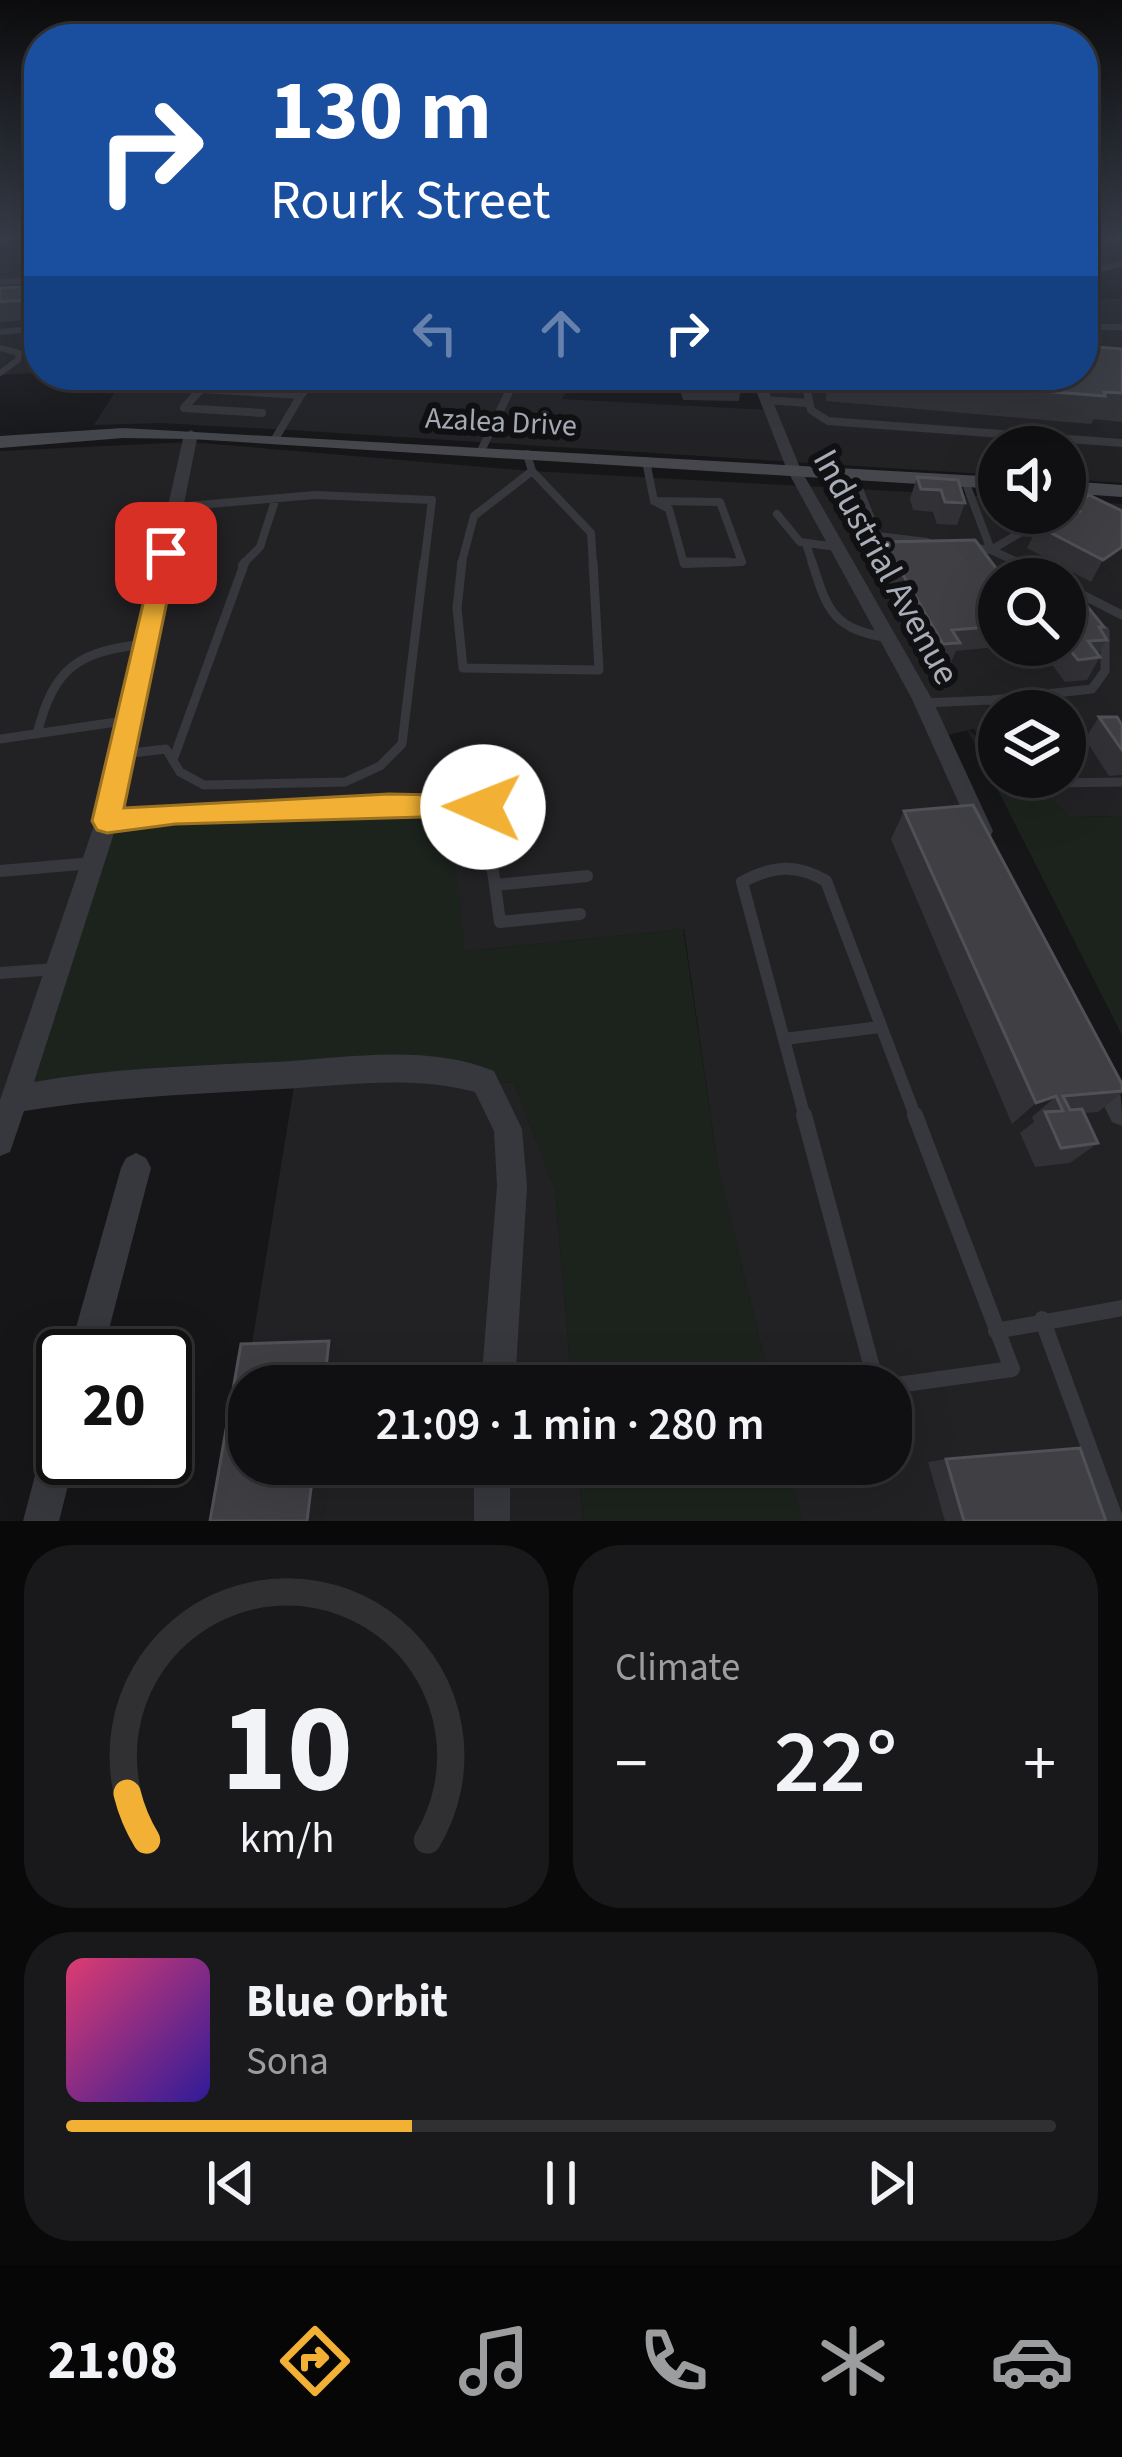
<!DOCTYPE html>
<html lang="en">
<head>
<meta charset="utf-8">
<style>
  :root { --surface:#101012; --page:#19191b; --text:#f1f3f6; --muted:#9c9d9f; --line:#303032; --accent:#f2b134 }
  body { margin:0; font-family:"Source Sans 3",sans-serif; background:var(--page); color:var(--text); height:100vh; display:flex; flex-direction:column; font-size:45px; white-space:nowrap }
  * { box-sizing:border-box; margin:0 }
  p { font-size:39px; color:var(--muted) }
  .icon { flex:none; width:66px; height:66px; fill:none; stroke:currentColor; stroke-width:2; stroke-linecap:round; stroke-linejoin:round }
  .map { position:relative; height:1521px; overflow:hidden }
  .sheet { display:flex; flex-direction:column; gap:24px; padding:24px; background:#09090a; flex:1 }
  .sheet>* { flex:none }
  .hud { position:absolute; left:24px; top:24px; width:1074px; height:366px; border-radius:48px; box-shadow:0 12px 48px #0002,0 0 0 3px var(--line); background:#1a4fa0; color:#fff; overflow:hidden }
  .tools { position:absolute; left:978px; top:426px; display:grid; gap:24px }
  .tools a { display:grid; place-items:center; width:108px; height:108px; border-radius:50%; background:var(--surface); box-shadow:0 12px 48px #0002,0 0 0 3px var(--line); font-size:60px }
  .speed { position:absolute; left:36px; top:1329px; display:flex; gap:24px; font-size:60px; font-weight:700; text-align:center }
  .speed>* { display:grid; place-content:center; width:156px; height:156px; border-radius:50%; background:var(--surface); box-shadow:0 12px 48px #0002,0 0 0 3px var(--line); line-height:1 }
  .speed .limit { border:6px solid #111; border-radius:18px; background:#fff; color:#111 }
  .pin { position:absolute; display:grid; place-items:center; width:102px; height:102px; color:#fff; margin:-51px; border-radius:24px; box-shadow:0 6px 18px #0006 }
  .me { position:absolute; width:132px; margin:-66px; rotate:271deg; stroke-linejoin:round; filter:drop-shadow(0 0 9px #0008) }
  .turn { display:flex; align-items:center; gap:42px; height:252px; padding:0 48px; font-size:54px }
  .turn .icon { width:156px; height:156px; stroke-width:2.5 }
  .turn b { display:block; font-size:84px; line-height:102px }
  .lanes { display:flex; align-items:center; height:114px; padding:0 48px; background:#0003; justify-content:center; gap:60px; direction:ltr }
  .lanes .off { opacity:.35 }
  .big { font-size:90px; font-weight:600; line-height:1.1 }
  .sheet .tile { flex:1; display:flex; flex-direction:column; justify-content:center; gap:18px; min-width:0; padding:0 42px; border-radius:48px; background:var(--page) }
  .sheet .dial { align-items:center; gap:0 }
  .dial svg { height:312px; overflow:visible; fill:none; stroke:var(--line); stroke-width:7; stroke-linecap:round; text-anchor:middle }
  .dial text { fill:var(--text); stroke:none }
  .song { display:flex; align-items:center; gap:36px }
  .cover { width:144px; height:144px; border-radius:18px; background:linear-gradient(135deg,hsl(340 70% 55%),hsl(250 70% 35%)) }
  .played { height:12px; border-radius:6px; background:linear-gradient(90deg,var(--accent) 35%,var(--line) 35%) }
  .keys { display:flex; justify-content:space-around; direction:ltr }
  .heat { display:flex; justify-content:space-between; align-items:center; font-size:66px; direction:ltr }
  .sheet .tiles { flex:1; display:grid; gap:24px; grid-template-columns:1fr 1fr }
  .tile:last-child { grid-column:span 2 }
  .trip { position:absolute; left:228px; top:1365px; width:684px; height:120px; border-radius:48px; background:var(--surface); box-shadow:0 12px 48px #0002,0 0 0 3px var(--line); font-weight:600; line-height:120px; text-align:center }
  .tab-bar { display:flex; height:192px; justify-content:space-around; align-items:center; background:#060607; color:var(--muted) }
  .tab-bar .icon { width:84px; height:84px }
  .tab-bar .on { color:var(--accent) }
  .tab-bar b { font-size:54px; color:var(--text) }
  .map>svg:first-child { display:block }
  .built { fill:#222225; fill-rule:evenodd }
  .green { fill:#1c231d }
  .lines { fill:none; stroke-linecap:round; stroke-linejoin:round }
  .lane-far4 { stroke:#37383d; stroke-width:6 }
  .lane-far3 { stroke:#37383d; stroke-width:8 }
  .lane-far2 { stroke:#37383d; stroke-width:9 }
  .lane-far1 { stroke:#37383d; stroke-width:12 }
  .lane { stroke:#37383d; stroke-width:16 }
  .street { fill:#37383d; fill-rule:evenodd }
  .secondary { fill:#45474d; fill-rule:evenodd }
  .wall { fill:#323236 }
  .shaded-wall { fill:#212124 }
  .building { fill:#3f3f44; stroke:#4f5156; stroke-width:3 }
  .route { fill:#f2b134; stroke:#9d7322; stroke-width:3 }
  .labels { text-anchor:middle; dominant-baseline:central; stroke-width:12; stroke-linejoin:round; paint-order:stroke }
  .far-street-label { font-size:30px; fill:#a8adb8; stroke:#111113 }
  .street-label { font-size:36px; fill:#a8adb8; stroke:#111113 }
</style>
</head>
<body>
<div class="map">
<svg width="1122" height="1521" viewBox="0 0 1122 1521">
  <rect width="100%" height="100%" fill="#161618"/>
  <!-- built -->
  <path class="built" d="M39,272V373L0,375V275Z
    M1083,299H1122V483L1065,479V447H999V475L291,430L160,423L94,425L126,375H576L562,399L767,410L756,375H1083Z
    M190,442L532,471L999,497V513H1065V500L1122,504V816L1070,817L1026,777H1065V711H999V753L973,729L940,737L1122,1112V1521H802L789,1464H891V1386H771L719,1173L684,929L465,951L175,813L0,1142V451ZM999,579H1065V645H999Z
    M296,1074L514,1083L555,1189L572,1386H249V1464H578L583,1521H223Z"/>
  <!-- green -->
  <path class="green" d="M0,236H39V272L0,274Z
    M967,729L999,753V777H1026L1070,817L1122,816V1035Z
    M450,806L465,951L683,929L719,1173L771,1386H572L555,1189L514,1083L484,1081L450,1070L15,1099L107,821L175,813Z
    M578,1464H789L802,1521H583Z"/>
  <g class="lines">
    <!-- lane-far4 -->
    <path class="lane-far4" d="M1083,273L1122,264
      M3,282L39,280
      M1083,327H1122
      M0,332L39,328
      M0,348L19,353L18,360L0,373
      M287,375L293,380
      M804,375V380
      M314,380L318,375
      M515,380L517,375"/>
    <!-- lane-far3 -->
    <path class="lane-far3" d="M290,377L304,389
      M804,377L811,410L828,421L1122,443
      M301,395L316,377
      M765,400L807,403
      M262,413L184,408L201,389L301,395L275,439
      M481,451L516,377
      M527,454L532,471
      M646,461L654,501
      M532,471L591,533L593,565
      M853,474L878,536L927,542
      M965,481L991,550L969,547
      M654,501L720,502L742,562L684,564L669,509Z
      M176,507L315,495L432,500L424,565
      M777,514L800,542L837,547
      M807,547L813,565
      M991,550L1054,513
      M991,550L1024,565
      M242,565L260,547L276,498
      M461,565L474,516L532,471"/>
    <!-- lane-far2 -->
    <path class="lane-far2" d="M462,562L457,608L463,668L599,670L593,562
      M684,562H728
      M812,562C828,613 834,629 889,638
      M1017,562L1052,579
      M1065,586L1122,615
      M992,700L1092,689L1105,671V631
      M923,703L992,700L1000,711
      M37,734C54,667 78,651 146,644
      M0,739L130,720
      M123,754L166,749L180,772L204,785L345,782L380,766L402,744L424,562
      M173,760L245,562
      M1051,777L1056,783L1122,782
      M373,806H406"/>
    <!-- lane-far1 -->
    <path class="lane-far1" d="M107,821L295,807H483L495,885L587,876
      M0,871L92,863
      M495,885L500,922L580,914
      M0,973L56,969
      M784,1039L880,1027
      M805,1118L742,882C772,866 796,863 826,881L916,1118"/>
    <!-- lane -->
    <path class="lane" d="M804,1115L877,1386
      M1042,1319L1116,1521
      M996,1331L1122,1308
      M890,1386L1012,1369L915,1115"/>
    <!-- street -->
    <path class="street" d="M750,375H762L801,470L932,699L993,831L990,837L982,840L974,837L912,699L787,470Z
      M191,430L198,434L124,802L34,1082C113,1068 194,1066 274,1062C345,1058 426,1043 494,1071L522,1129L527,1186L515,1386H481L497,1186L494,1131L475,1092C412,1075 346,1085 282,1089C196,1094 110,1097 24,1111L10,1152L0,1156V1100L102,802L184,434Z
      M1102,1060C1122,1071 1122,1102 1122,1126L1112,1122L1088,1074L1092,1064Z
      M136,1153L146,1158L151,1168L102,1356H68L121,1168L126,1158Z
      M63,1420V1458H75L59,1521H23L45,1438L51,1426Z
      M474,1464H510V1521H474Z"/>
    <!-- secondary -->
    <path class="secondary" d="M123,428L999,477V489L191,439L123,438L0,448V436Z
      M1065,481L1122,485V497L1065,493Z"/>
  </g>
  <!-- wall -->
  <path class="wall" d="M39,286V319L0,322V288Z
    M1122,349V422L1094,419L1091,424L826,401L825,375H1083Z
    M364,375H425L420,381Z
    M439,375H496L497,379L493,389L440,386Z
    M542,375H572L565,388L542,387Z
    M682,376L741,387L739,401L683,400L680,389Z
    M917,477L965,503L957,525L937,524L933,512L913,510L910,499Z
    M1073,506L1122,560L1091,582L1027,548L1038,526Z
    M884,542L1004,579L1011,566L1065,579H999V645H1017L956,651L950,665L933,666L877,564Z
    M1065,579L1104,627L1102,631L1107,640L1098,654L1100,657L1087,680L1065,682L1053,666L1035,667L1020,645H1065Z
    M1099,717L1122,725V775L1109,776L1085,739Z
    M904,811L1122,1084V1093L1098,1112L1084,1113L1098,1143L1070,1163L1035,1167L1020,1133L1034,1122L1032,1117L1012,1124L891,839Z
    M946,1459L1106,1521H945L928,1462Z"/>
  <!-- shaded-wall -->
  <path class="shaded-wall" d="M1121,240L1110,263L1083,269V247Z
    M565,375H572L565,388Z
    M1122,547V560L1091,582L1103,560Z
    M1056,1096L1032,1117L1012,1124L1036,1103Z
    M329,1341L343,1352L339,1386H324Z
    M314,1464H330L324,1521H307Z"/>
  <!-- building -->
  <path class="building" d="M1083,236H1112L1121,240L1083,247Z
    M39,286V299L0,302V288Z
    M1083,346L1122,349V393L1104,392L1105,396L840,375H1083Z
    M682,376L739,377L741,387L685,386Z
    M917,477L958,480L965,503L945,502L941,490L921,489Z
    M1089,495L1122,511V547L1103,560L1038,526L1054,515L1066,520L1057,514L1065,513V509L1069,506L1081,512L1073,506Z
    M975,540L1004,579L1019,578L1011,566L1052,564L1065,579H999V626L952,630L960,643L943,644L884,542Z
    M1065,579L1104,627H1099L1107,640L1088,641L1100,657L1078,660L1065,644Z
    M1099,717H1117L1122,725V750Z
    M973,805L1122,1084V1091L1063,1096L1070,1110L1082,1109L1098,1143L1061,1148L1045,1112L1063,1111L1056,1096L1036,1103L904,811Z
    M329,1341L324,1386H249V1464H314L307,1521H210L241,1344Z
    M1080,1448L1106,1521H964L946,1459Z"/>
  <!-- sky -->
  <linearGradient id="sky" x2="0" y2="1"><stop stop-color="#0c0c0d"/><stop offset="0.53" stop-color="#363c48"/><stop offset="1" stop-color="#363c48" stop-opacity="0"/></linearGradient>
  <rect width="1122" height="449" fill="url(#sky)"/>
  <!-- route -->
  <path class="route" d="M166,546L177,553L124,808L389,794L483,796L493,799L497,807L493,815L175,824L107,833L97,830L92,821L155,553Z"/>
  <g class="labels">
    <!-- far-street labels -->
    <g class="far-street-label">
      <text transform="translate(501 422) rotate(3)">Azalea Drive</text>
    </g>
    <!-- street labels -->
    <g class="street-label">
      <text transform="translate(886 567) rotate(61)">Industrial Avenue</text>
    </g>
  </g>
</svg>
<div class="tools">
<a><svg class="icon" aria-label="sound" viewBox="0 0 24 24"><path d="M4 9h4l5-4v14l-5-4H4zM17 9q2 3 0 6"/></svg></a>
<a><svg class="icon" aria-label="search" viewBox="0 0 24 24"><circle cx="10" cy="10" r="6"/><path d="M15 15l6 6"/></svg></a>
<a><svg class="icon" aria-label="layers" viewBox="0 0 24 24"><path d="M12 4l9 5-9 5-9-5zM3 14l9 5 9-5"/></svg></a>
</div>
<div class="speed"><div class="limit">20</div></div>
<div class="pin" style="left:166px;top:553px;background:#d93025"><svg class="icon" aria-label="arrive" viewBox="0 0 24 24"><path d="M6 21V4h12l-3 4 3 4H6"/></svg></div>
<svg class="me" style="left:483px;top:807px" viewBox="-20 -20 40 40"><circle r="19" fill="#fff"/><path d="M0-13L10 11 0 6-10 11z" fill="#f2b134"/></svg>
<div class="trip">21:09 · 1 min · 280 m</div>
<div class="hud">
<div class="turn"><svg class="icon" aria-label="right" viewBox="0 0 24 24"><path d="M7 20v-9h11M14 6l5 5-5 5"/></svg><div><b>130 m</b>Rourk Street</div></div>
<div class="lanes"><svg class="icon off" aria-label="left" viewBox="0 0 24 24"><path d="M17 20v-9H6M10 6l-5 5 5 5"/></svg><svg class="icon off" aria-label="ahead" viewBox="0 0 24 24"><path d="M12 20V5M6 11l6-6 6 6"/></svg><svg class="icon" aria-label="right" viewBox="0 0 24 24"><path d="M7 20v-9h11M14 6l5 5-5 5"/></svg></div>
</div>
</div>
<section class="sheet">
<div class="tiles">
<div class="tile dial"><svg viewBox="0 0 100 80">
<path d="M14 69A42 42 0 1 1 86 69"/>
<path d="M14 69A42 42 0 0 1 9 57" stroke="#f2b134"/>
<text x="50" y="56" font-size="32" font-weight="700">10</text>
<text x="50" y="72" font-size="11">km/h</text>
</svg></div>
<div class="tile"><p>Climate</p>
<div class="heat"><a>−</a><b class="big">22°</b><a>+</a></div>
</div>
<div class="tile">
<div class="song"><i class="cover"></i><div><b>Blue Orbit</b><p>Sona</p></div></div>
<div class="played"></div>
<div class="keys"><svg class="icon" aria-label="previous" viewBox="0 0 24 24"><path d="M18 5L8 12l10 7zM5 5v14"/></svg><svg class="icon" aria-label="pause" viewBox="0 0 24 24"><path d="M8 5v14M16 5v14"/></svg><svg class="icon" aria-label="next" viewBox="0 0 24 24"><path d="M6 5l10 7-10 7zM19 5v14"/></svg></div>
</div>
</div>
</section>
<nav class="tab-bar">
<b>21:08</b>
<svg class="icon on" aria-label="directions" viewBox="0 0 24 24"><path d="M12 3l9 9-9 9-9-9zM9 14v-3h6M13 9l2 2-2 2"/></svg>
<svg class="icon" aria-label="music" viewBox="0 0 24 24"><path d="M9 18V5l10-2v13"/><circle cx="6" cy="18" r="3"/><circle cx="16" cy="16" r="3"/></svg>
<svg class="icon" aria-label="phone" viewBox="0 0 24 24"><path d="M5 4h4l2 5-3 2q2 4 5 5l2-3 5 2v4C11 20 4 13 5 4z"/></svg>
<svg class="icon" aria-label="climate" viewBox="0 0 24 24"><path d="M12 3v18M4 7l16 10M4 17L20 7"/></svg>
<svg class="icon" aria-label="car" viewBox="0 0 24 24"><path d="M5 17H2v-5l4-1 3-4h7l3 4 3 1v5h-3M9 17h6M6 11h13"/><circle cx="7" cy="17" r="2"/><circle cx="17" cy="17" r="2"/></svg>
</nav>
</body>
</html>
